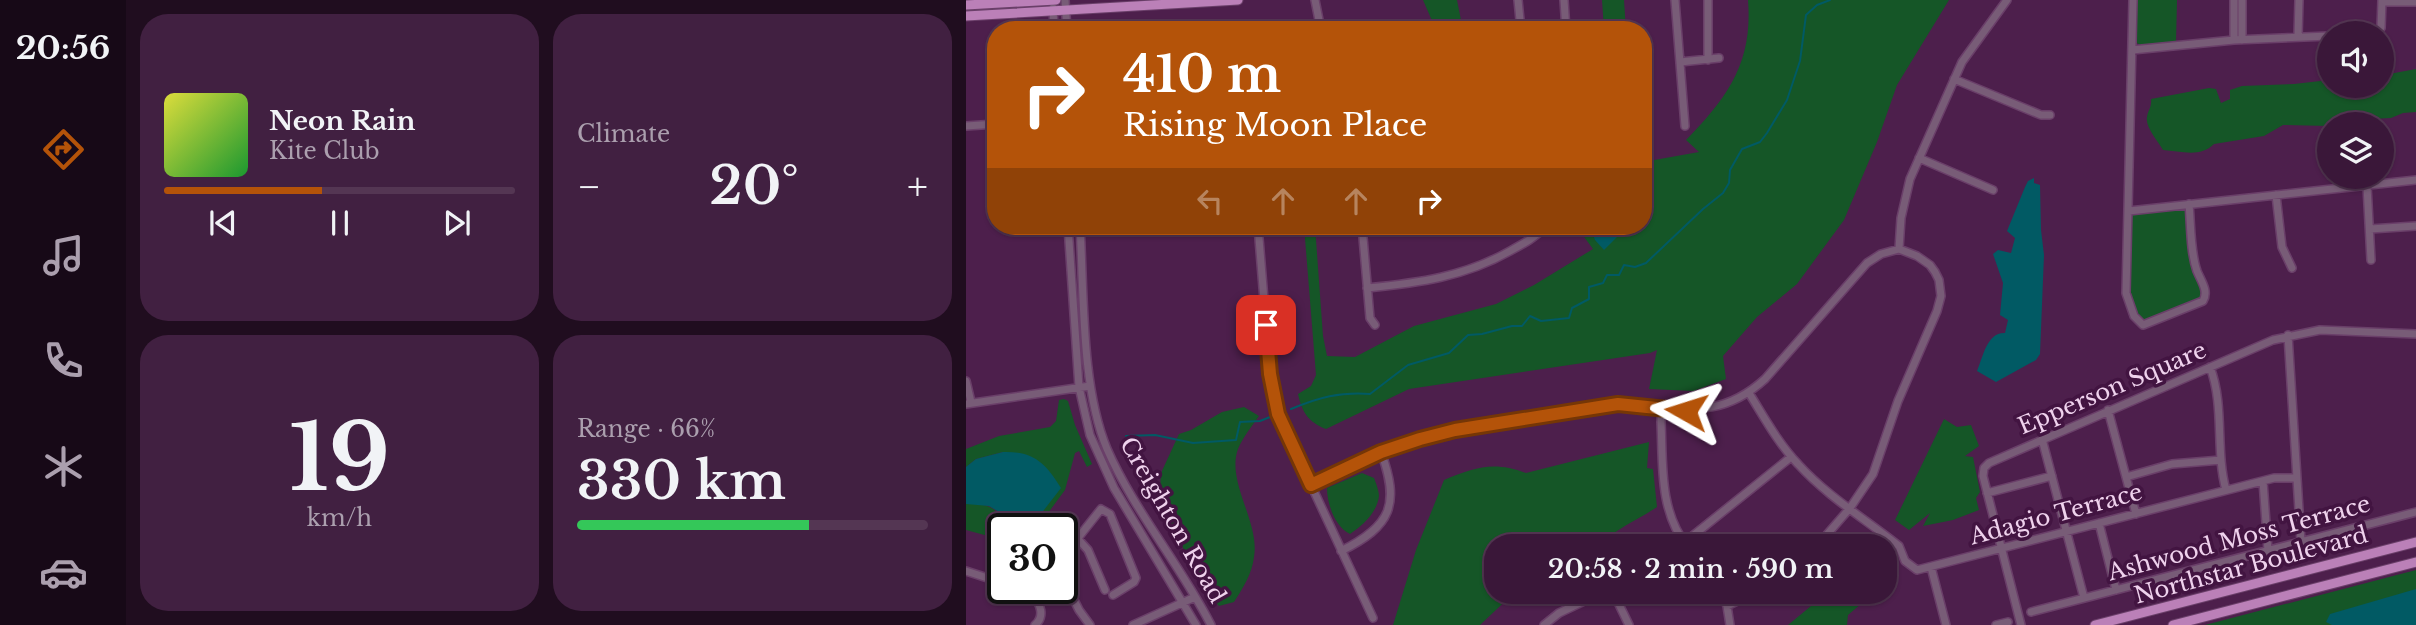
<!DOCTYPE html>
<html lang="en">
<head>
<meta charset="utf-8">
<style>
  :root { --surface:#3a1739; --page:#412041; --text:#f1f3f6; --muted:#ab9fae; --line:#543653; --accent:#b45309 }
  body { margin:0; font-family:"Libre Baskerville",serif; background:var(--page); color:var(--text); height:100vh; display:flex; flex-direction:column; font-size:26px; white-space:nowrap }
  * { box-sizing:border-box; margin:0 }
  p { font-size:23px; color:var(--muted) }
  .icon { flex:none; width:38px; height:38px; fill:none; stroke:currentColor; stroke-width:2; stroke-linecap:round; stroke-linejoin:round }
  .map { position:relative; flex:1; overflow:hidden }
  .sheet { display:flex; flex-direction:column; gap:14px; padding:14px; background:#200d1f; width:840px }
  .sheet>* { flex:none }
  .top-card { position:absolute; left:21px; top:21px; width:665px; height:214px; border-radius:28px; box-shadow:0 2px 5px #0004,0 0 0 2px var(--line); background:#b45309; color:#fff; overflow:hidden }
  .tools { position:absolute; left:1351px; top:21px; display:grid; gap:14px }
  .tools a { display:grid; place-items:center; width:77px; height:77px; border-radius:50%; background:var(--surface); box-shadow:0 2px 5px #0004,0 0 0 2px var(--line); font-size:35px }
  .speed { position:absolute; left:21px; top:513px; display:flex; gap:14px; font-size:35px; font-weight:700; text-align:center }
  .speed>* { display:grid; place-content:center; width:91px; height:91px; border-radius:50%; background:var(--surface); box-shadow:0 2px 5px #0004,0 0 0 2px var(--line); line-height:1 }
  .speed .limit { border:4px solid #111; border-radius:10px; background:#fff; color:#111 }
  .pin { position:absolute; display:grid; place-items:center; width:60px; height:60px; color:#fff; margin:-30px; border-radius:14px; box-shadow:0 4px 10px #0006 }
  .me { position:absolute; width:77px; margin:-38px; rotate:276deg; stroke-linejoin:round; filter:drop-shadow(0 0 5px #0008) }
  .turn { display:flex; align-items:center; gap:24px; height:147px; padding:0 21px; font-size:32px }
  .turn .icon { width:91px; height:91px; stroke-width:2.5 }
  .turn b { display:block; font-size:49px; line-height:60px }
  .lanes { display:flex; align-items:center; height:66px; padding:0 21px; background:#0003; justify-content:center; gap:35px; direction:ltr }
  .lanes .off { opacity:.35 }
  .big { font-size:52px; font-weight:600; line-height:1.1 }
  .sheet .tile { flex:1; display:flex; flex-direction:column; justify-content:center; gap:10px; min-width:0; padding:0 24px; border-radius:28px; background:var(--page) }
  .sheet .dial { align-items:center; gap:0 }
  .dial b { font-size:91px; line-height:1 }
  .song { display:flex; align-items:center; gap:21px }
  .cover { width:84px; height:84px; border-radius:10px; background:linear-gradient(135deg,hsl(60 70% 55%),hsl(130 70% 35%)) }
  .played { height:7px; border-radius:4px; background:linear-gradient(90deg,var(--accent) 45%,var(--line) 45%) }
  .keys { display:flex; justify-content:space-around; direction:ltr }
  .heat { display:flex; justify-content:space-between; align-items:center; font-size:38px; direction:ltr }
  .charge { height:10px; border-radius:5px; background:linear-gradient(90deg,#34c759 66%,var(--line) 0) }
  .sheet .tiles { flex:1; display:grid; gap:14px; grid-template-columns:repeat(2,1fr) }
  .trip { position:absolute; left:518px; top:534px; width:413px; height:70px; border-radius:28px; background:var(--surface); box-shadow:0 2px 5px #0004,0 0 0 2px var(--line); font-weight:600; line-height:70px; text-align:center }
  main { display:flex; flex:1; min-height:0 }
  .dock { display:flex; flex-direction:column; width:126px; justify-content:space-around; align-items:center; background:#170917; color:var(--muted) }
  .dock .icon { width:49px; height:49px }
  .dock .selected { color:var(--accent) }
  .dock b { font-size:32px; color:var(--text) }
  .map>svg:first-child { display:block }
  .green { fill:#155627 }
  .water { fill:#015a64 }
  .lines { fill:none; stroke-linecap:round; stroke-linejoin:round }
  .stream { stroke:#015a64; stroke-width:2 }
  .minor-casing { stroke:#6a3f69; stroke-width:10 }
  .major-casing { stroke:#6a3f69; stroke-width:11 }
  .minor { stroke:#785c77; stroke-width:7 }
  .major { stroke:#bb80b8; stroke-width:9 }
  .route-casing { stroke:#753606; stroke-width:18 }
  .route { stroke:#b45309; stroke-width:12 }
  .labels { text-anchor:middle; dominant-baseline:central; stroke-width:7; stroke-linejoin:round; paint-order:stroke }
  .street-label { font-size:23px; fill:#efd2ed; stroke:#421441 }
</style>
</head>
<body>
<main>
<nav class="dock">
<b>20:56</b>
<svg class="icon selected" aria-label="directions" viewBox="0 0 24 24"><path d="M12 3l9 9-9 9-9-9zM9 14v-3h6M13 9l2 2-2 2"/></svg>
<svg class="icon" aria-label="music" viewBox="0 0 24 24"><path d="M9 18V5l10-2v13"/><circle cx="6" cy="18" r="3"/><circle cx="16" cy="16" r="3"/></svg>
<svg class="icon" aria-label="phone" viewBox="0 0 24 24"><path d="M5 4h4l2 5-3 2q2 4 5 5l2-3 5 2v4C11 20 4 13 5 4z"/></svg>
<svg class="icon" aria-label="climate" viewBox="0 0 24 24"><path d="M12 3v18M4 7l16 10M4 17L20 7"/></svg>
<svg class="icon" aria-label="car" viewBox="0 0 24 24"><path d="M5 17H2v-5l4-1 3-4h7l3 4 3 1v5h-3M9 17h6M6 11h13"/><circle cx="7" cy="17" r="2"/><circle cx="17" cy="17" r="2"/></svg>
</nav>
<section class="sheet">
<div class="tiles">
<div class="tile">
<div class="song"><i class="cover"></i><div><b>Neon Rain</b><p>Kite Club</p></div></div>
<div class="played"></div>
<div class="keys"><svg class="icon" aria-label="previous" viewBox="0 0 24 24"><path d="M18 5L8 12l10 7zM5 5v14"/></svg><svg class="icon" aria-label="pause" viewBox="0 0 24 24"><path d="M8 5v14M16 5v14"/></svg><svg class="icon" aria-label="next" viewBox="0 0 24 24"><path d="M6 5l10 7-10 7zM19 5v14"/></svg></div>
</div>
<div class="tile"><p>Climate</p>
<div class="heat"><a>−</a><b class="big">20°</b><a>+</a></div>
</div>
<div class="tile dial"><b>19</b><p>km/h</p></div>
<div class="tile"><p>Range · 66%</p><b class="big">330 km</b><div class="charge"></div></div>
</div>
</section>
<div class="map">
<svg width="1450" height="625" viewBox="0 0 1450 625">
  <rect width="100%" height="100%" fill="#4d1f4c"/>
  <!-- green -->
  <path class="green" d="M457,0H491L497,30H466L467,23Z
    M636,0H658L660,30H638Z
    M782,0H983L931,85L911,142L878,220L831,284L791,317L757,356L760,379L727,391L683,389L691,350L684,353L443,389L360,429C342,422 336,412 332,394L345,386L350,375L338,226H349L357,336L361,356L389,357L448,326L530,304L568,285L627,249L610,226H677V162L733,152L720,140C762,97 787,62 782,0Z
    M1170,0H1211L1210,42L1176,46L1171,43Z
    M1450,69V112L1437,113L1425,118L1385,120L1363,126L1317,125L1298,136L1248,144C1234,158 1215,151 1197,150C1192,141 1179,127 1181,117C1182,110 1186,107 1185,99L1243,88L1250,89L1255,103L1264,99V90L1276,86L1328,84L1363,80V86H1416V78L1423,74Z
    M1223,204L1229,261L1240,297L1177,325L1162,302L1163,211Z
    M98,399L102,401L109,425L126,464L121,467L113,451L109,453L99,490L71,528H64L78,511L37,452L10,459L0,467V449L33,436L84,427L90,421L93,400Z
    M278,407L293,416C286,426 277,437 272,449C260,482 294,522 288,557C286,574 277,588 268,602L253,606L233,585L211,534L202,522L194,489L195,473L213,434L225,430L256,412Z
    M978,419L991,427L1005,425L1013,446L999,456L1007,457L1014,492L1010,498L1013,510L987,520L957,526L964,513L943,530L929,520Z
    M683,442L681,468L687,469L691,507C678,516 664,522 651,531C643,537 638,544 628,546H530V592H549L514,625H427L450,550L478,480C509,467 528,461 560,473Z
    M396,473L408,478C410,483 413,491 413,496C411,513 396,526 384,534C369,527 361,504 361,488Z
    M8,503C30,507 30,509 39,528H37V540L0,530V504Z
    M1450,570V625H1239Z
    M862,592H909L882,615L881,625H822Z"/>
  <!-- water -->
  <path class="water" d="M1068,178V183L1074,185L1075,230L1078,255L1074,354L1070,360L1030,382L1011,371C1017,357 1021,332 1039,333L1042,320L1034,315L1037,283L1027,254L1032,250L1045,253L1049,238L1041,231L1059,187L1062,181Z
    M628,226H662L638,250L629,240L625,229Z
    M37,452C67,451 79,462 95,488L64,528H39L33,512L23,506L0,504V467L10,459Z
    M1450,589V625H1366L1360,622L1364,614Z"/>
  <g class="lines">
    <!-- stream -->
    <path class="stream" d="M325,409C354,397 373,392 404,394L442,365L483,353L502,335L516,334L546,326H556L564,316L575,321L603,318L606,308L623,299V287L637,283L641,275H653L658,265L669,267L680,263L737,209L757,193L763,183L764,170L776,149L794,142L801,133L821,100L834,61L840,15L851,5L864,0
      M160,436L189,435L227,443L270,440L274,422L294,421L304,417"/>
    <defs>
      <path id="minor" d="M99,0L101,30
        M349,0L355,30
        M552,0L555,30
        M598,0L600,30
        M709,0L719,126
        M1167,0L1160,293L1168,316L1177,325L1237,301C1243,291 1235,281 1231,271C1224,251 1225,225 1223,204
        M1276,0V40
        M1416,2H1450
        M87,8L88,30
        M1411,33L1415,28L1416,0
        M1332,37L1333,0
        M1268,40V0
        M1166,50L1268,40L1363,36
        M742,60V0
        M714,62L753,58
        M988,79L1075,115H1084
        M0,126L30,124
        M953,158L1027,190
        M1401,186L1405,260
        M1310,195L1316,247L1326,268
        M1163,211L1450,180
        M102,226L113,387L124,435L148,488L230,625
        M114,226C118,294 115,387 141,449C168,511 214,564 245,625
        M292,226L304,374L312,414L407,618
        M396,226L404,318L409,325
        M1404,229L1450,226
        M242,230L292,227
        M933,249L935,218L944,179L996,62L1041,0
        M401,288C452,283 498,277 544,251C557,244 570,237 580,226
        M1322,335L1335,542
        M1244,367C1259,406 1249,450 1260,490
        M0,381L5,402
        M783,393C798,417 812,443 832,464C861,496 899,519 933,546L939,561L951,570L1308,478H1330
        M0,404L124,386
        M696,408L695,422C697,464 693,511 721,546
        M1142,410L1170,514
        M1076,439L1118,598
        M1160,477L1206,464L1255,460
        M1297,481L1302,551
        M345,485C392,463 438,441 489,430C538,421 588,411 637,405C700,398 743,430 799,379L901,263L915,254L933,249L951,256L964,265L969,272L973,280L975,296L971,311L932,401L907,474L884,508L851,546
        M1021,493L1086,476
        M1133,523L1150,590
        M111,538L122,550L139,590
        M714,546L825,457
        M375,551C426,526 434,504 415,452
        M96,558L135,509L144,514L170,578L168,582L147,595
        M965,567L980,625
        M0,571L37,583
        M96,576L113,610L124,625
        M53,588L59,590L69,588
        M66,590C72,602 81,615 69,625
        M647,592L663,625
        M755,592L761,606L764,625
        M761,606L790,592
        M1065,612L1450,512
        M167,625L229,597
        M578,625L593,613L637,592
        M1030,625L1042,622
        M1055,625L1017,476L1018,468L1023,463L1307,340L1354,330L1450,334"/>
      <path id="major" d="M0,5L90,0
        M0,16L272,0
        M1129,625L1450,542
        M1207,625L1450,562"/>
    </defs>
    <!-- minor casing -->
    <use href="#minor" class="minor-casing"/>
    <!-- major casing -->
    <use href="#major" class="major-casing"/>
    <!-- minor -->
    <use href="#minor" class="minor"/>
    <!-- major -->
    <use href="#major" class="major"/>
  </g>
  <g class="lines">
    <defs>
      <path id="route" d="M300,325L304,374L312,414L345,485L415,452L454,439L489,430L652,404L720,411"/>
    </defs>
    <!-- route casing -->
    <use href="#route" class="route-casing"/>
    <!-- route -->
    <use href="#route" class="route"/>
  </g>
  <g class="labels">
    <!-- street labels -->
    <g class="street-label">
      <text transform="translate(1146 388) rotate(-23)">Epperson Square</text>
      <text transform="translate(1090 514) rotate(-15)">Adagio Terrace</text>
      <text transform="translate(207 520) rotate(60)">Creighton Road</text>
      <text transform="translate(1273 538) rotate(-15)">Ashwood Moss Terrace</text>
      <text transform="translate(1285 565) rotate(-15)">Northstar Boulevard</text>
    </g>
  </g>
</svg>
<div class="tools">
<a><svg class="icon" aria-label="sound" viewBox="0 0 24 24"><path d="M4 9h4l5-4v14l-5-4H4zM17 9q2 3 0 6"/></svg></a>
<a><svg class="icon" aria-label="layers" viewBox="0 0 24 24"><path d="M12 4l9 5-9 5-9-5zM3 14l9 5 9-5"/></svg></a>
</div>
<div class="speed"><div class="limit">30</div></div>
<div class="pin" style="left:300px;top:325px;background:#d93025"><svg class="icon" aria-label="arrive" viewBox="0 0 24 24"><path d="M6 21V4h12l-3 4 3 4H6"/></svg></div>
<svg class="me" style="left:720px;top:411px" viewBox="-20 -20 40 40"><path d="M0-17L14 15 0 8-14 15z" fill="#b45309" stroke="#fff" stroke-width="4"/></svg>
<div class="trip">20:58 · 2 min · 590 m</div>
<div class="top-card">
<div class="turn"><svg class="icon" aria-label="right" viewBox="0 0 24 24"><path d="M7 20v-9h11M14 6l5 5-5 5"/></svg><div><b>410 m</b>Rising Moon Place</div></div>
<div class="lanes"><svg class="icon off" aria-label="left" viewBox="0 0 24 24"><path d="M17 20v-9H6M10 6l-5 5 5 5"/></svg><svg class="icon off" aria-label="ahead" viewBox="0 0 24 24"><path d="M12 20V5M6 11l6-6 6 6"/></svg><svg class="icon off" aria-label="ahead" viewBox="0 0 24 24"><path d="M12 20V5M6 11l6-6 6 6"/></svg><svg class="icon" aria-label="right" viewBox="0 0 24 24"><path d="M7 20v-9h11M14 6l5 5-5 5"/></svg></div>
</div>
</div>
</main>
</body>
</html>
